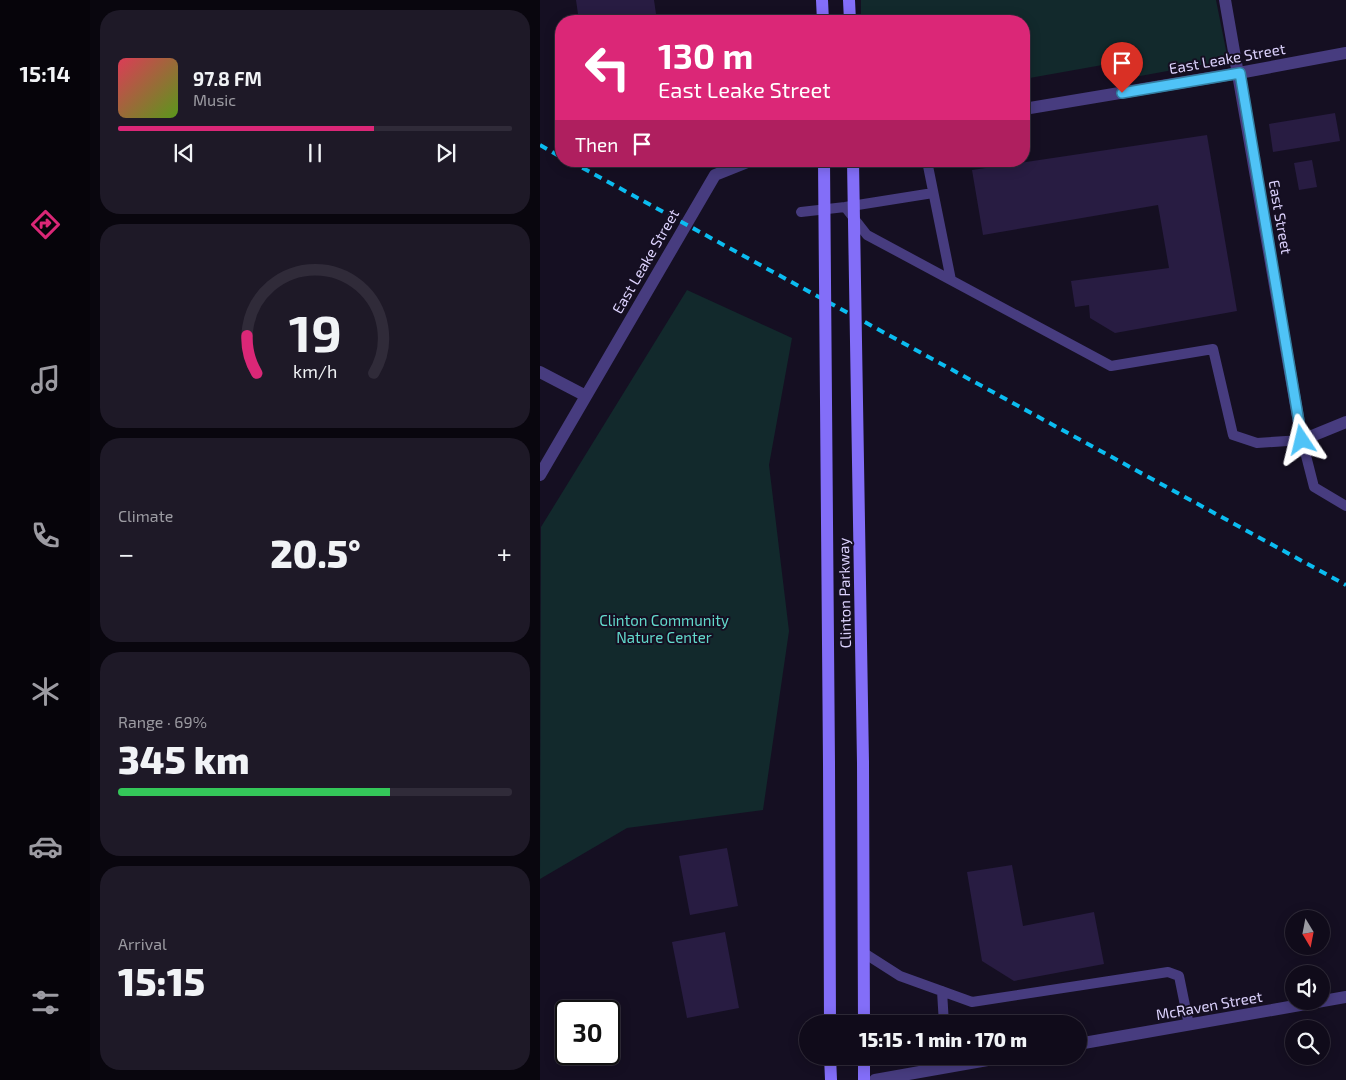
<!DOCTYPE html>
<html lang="en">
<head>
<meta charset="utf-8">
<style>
  :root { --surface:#100b1a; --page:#1e1927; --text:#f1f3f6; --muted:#9c9ba2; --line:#302b39; --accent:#db2777 }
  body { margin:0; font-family:"Exo 2",sans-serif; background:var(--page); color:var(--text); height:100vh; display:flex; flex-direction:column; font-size:19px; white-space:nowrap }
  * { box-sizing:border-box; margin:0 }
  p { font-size:16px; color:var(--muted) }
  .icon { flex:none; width:28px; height:28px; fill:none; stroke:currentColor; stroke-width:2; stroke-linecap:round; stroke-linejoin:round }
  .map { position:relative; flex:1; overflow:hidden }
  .panel { display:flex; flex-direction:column; gap:10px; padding:10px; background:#09060e; width:450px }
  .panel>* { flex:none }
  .banner { position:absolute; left:15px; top:15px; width:475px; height:152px; border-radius:20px; box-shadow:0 2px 12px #0003,0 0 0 1px var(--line); background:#db2777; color:#fff; overflow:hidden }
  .needle { width:32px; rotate:170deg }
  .controls { position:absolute; left:745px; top:910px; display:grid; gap:10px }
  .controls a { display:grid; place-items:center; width:45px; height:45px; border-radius:50%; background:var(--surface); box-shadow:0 2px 12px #0003,0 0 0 1px var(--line); font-size:25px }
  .speed { position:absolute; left:15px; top:1000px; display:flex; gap:10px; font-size:25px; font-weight:700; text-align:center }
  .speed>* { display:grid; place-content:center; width:65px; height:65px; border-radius:50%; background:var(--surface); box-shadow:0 2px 12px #0003,0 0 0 1px var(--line); line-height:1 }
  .speed .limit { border:2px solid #111; border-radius:8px; background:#fff; color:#111 }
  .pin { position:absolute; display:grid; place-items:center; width:42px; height:42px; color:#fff; margin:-51px -21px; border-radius:50% 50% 50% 0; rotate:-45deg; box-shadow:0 0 5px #0007 }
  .pin .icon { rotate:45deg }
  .me { position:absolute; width:55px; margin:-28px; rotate:350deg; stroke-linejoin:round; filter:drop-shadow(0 0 4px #0008) }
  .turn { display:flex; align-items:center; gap:18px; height:105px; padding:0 20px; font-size:22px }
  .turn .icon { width:65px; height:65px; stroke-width:2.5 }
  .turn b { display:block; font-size:35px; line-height:42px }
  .then { display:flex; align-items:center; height:48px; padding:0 20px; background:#0003; gap:10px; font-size:19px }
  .big { font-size:38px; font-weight:800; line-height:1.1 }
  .panel .tile { flex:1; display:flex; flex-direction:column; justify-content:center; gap:8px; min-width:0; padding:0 18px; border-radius:20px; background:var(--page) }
  .panel .dial { align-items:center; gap:0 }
  .dial svg { height:130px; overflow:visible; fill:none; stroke:var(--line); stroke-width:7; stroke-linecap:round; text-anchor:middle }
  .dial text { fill:var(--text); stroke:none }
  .song { display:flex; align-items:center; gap:15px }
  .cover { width:60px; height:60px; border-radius:8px; background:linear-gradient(135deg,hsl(350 70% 55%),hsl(90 70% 35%)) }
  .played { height:5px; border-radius:2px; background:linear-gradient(90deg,var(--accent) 65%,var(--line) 65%) }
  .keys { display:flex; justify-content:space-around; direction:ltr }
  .heat { display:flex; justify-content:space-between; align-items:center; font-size:28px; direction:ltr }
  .charge { height:8px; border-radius:4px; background:linear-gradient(90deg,#34c759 69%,var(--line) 0) }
  .trip { position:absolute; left:259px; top:1015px; width:288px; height:50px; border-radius:25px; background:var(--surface); box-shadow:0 2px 12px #0003,0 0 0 1px var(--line); font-weight:800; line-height:50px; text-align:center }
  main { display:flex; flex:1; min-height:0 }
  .dock { display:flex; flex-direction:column; width:90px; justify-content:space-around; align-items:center; background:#06040a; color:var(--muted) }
  .dock .icon { width:35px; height:35px }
  .dock .current { color:var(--accent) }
  .dock b { font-size:22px; color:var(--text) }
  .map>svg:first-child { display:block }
  .green { fill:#12292c }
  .building { fill:#281c42 }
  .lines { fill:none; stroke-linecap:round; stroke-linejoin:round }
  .service { stroke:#473c7f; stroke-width:10 }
  .minor { stroke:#473c7f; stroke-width:12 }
  .secondary { stroke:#836ef8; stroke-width:12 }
  .rail { stroke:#0bbcf0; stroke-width:4; stroke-dasharray:8 6; stroke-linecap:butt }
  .secondary-bridge { stroke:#836ef8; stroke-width:12 }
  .route-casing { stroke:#337fa1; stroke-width:12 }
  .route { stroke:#4fc3f7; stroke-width:9 }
  .labels { text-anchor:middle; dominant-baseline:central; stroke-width:4; stroke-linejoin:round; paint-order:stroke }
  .street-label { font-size:15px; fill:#dcd2fd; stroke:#150f22 }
  .park-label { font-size:15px; fill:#62d9cb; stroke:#150f22 }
</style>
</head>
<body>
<main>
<nav class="dock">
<b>15:14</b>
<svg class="icon current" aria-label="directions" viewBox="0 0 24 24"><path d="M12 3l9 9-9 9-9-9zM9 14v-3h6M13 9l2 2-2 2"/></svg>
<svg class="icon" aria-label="music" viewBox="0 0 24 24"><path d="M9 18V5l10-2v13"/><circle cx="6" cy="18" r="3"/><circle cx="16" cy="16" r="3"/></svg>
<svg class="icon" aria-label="phone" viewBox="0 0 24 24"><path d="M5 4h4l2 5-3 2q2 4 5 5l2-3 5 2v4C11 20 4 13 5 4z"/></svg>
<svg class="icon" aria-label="climate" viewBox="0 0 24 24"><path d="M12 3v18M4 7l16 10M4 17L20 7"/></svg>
<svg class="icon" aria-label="car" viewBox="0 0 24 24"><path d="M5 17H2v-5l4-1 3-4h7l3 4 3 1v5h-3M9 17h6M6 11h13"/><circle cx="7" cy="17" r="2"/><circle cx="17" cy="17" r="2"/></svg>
<svg class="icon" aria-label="filters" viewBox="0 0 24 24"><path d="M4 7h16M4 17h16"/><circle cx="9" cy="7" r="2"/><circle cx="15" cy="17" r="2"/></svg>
</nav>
<section class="panel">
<div class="tile">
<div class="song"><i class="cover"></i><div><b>97.8 FM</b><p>Music</p></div></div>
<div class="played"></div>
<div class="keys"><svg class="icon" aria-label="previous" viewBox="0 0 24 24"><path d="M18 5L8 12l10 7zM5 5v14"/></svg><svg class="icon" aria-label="pause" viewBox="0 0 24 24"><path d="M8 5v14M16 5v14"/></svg><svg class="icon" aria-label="next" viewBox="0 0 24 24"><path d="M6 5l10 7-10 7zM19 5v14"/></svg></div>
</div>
<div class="tile dial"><svg viewBox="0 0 100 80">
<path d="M14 69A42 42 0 1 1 86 69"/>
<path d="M14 69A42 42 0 0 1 8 46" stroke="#db2777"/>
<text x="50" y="56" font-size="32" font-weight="700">19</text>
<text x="50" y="72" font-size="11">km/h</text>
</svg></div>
<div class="tile"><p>Climate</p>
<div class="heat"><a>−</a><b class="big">20.5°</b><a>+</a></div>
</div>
<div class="tile"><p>Range · 69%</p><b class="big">345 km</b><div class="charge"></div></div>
<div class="tile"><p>Arrival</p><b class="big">15:15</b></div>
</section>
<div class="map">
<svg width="806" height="1080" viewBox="0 0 806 1080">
  <rect width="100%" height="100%" fill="#150f22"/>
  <!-- green -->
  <path class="green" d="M321,0H676L688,60L589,78L568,64L484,79V21H321Z
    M147,290L252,338L229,465L249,631L223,810L87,828L0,879L1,527Z"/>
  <!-- building -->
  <path class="building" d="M36,0H114L117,21H39Z
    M795,113L800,141L733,152L729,124Z
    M667,135L697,311L575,333L550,318L549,305L535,307L531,281L629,268L618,205L443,235L432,170Z
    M772,160L777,187L759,190L754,163Z
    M187,848L198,906L150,915L139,856Z
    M472,865L483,926L554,912L564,964L474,981L442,961L427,872Z
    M185,932L199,1008L147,1018L132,942Z"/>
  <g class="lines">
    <!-- service -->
    <path class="service" d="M387,161L411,280
      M305,207L327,235L571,366L673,349L693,435L717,443L762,440L774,487L806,506
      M261,212L305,207L393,193
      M324,953L360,976L432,1002L628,972L639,976L649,1025
      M402,991L404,1024"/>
    <!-- minor -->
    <path class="minor" d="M685,0L762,440L806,422
      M484,109L699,73L806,53
      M0,372L46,396
      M0,475L175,175L210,161
      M538,1044L806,997
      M335,1080L470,1056"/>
    <!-- secondary -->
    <path class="secondary" d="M282,0L283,21
      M309,0L310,21
      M289,763L290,1024
      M323,763L324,1024
      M290,1056L291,1080
      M324,1056V1080"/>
    <!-- rail -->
    <path class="rail" d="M0,145L21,157
      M30,161L806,585"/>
    <!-- secondary-bridge -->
    <path class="secondary-bridge" d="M284,161L289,763
      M313,161L323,763"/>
  </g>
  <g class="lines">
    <defs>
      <path id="route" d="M582,93L700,73L762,440"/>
    </defs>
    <!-- route casing -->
    <use href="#route" class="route-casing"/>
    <!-- route -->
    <use href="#route" class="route"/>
  </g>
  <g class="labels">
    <!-- street labels -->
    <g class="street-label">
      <text transform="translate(687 58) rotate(-10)">East Leake Street</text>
      <text transform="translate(741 217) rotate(80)">East Street</text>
      <text transform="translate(105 261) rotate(-60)">East Leake Street</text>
      <text transform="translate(304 593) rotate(-91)">Clinton Parkway</text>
      <text transform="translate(669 1005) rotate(-10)">McRaven Street</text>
    </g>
    <!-- park labels -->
    <g class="park-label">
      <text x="124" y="620">Clinton Community<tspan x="124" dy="17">Nature Center</tspan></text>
    </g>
  </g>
</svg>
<div class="controls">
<a><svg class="needle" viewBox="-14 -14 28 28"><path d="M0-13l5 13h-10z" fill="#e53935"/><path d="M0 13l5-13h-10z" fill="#9c9ba2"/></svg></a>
<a><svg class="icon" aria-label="sound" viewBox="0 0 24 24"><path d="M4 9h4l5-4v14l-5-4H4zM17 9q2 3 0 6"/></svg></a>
<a><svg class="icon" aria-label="search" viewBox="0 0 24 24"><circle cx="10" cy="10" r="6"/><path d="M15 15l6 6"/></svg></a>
</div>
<div class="speed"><div class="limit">30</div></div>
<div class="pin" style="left:582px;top:93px;background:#d93025"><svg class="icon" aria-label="arrive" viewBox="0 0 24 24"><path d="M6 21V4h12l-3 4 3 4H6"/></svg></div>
<svg class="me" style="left:762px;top:440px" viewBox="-20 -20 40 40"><path d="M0-17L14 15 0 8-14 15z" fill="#4fc3f7" stroke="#fff" stroke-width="4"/></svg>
<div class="trip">15:15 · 1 min · 170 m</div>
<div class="banner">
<div class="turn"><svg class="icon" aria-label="left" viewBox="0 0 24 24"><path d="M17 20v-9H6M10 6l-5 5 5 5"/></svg><div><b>130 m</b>East Leake Street</div></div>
<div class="then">Then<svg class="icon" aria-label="arrive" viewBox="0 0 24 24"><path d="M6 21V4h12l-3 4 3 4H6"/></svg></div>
</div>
</div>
</main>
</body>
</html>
